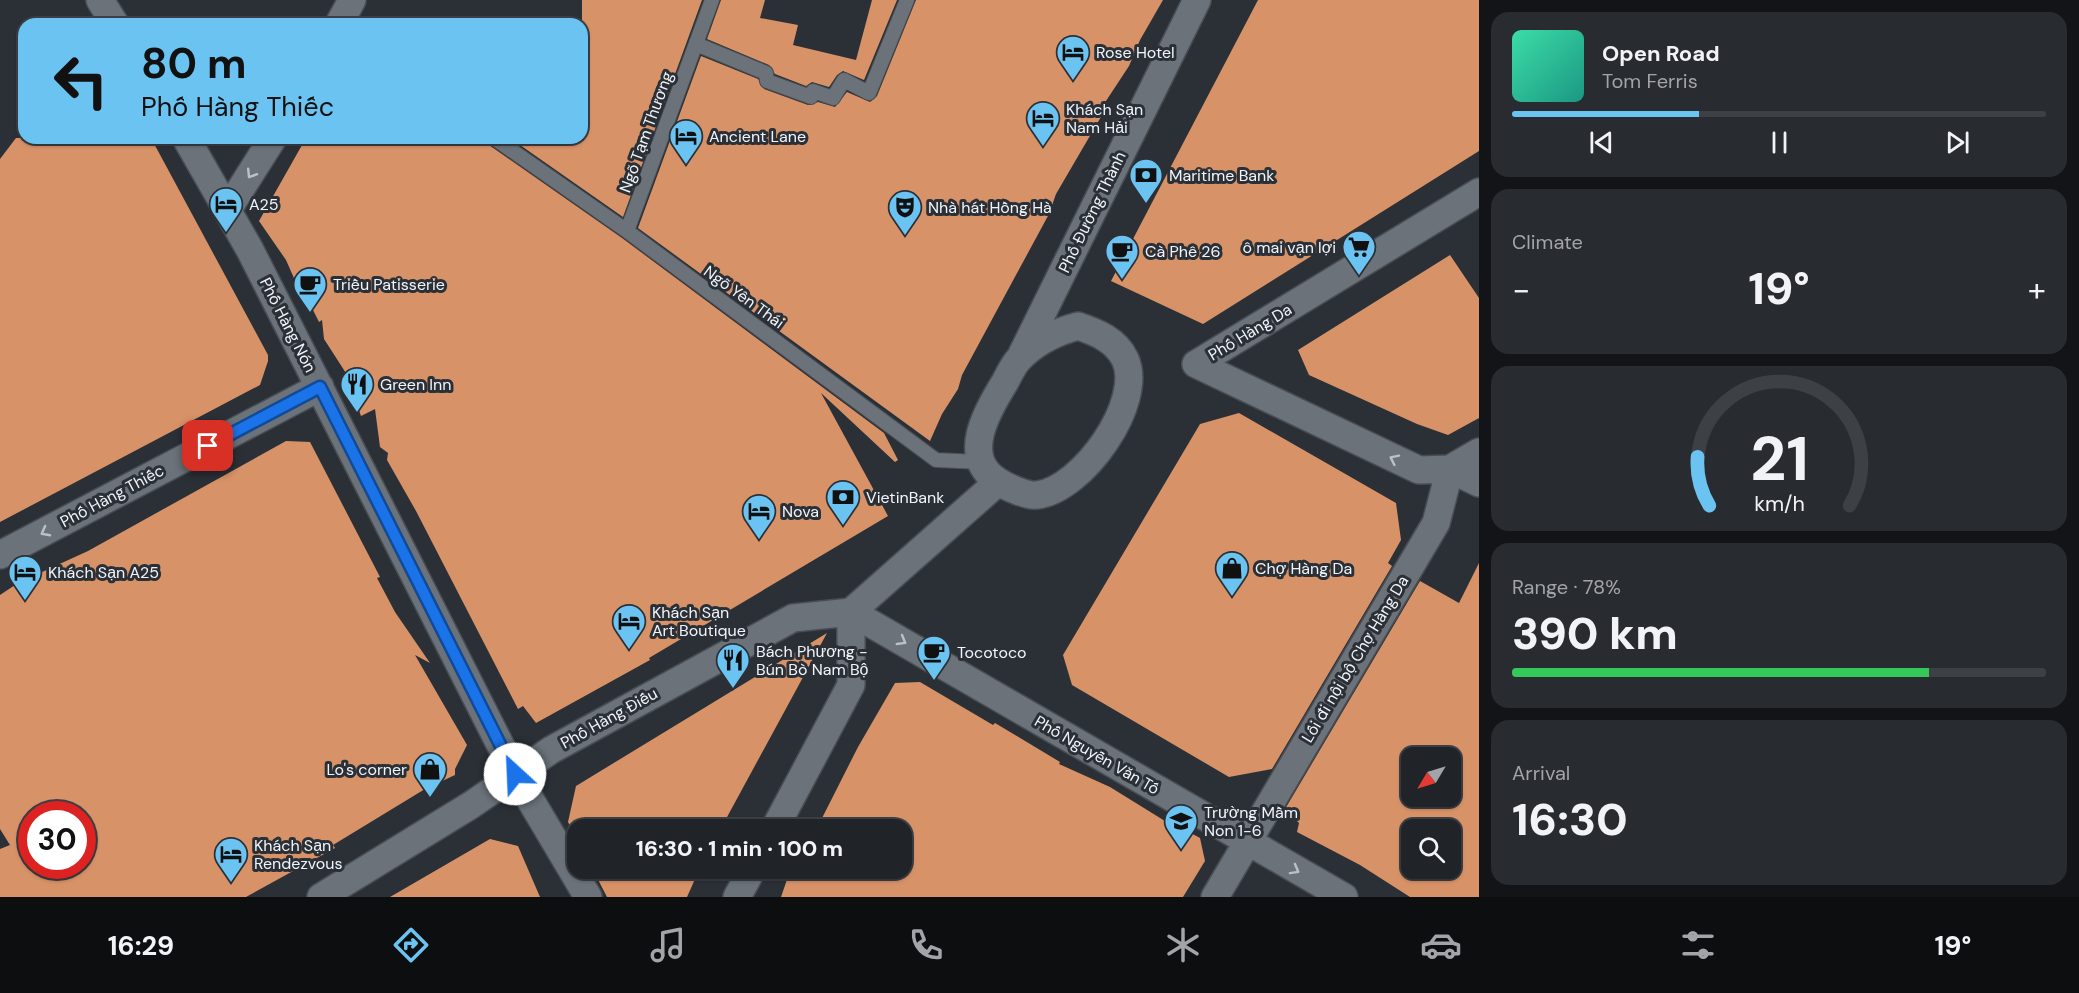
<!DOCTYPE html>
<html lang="en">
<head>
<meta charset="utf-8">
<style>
  :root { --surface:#202429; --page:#282c31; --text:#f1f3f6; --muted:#a2a4a8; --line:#3d4146; --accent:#6bc3f2 }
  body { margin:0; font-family:"DM Sans",sans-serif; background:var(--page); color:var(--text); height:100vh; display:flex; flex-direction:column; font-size:22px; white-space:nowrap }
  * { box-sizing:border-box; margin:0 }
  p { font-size:20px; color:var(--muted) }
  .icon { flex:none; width:33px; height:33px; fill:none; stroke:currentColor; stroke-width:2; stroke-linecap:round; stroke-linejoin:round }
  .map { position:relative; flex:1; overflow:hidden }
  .side { display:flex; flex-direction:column; gap:12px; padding:12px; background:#121417; width:600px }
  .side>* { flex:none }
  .top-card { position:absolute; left:18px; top:18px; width:570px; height:126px; border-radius:18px; box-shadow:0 2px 4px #0004,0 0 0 2px var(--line); background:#6bc3f2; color:#111; overflow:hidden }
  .needle { width:39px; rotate:232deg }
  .tools { position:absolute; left:1401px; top:747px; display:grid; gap:12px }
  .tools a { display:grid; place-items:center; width:60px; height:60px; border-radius:12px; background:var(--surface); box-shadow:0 2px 4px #0004,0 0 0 2px var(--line); font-size:30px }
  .speed { position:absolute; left:18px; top:801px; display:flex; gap:12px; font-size:30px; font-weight:700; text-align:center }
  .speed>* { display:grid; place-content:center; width:78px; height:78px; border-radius:50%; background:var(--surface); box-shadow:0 2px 4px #0004,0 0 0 2px var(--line); line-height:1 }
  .speed .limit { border:9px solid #d22; background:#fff; color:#111 }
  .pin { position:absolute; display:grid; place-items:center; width:51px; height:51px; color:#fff; margin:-26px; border-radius:12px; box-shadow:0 3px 9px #0006 }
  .me { position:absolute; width:66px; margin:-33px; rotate:335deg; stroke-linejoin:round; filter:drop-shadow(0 0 4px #0008) }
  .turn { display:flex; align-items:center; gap:21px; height:126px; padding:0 24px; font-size:27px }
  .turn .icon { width:78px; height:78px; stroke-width:2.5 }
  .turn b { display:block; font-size:42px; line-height:51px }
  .big { font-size:45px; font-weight:800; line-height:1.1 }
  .side .tile { flex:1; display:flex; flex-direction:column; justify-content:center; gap:9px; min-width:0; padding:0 21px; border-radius:18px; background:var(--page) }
  .side .dial { align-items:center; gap:0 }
  .dial svg { height:156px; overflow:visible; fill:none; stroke:var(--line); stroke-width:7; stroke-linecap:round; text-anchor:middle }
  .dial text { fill:var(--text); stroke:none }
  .song { display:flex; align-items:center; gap:18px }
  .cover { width:72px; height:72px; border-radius:9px; background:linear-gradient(135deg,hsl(160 70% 55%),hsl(170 70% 35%)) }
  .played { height:6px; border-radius:3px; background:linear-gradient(90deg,var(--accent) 35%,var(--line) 35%) }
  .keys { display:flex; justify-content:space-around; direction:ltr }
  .heat { display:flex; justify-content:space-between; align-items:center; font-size:33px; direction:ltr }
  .charge { height:9px; border-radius:4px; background:linear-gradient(90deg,#34c759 78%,var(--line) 0) }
  .trip { position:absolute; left:567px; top:819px; width:345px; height:60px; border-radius:18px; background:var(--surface); box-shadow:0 2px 4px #0004,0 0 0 2px var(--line); font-weight:800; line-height:60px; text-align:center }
  .tabs { display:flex; height:96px; justify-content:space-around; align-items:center; background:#0d0e10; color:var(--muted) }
  .tabs .icon { width:42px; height:42px }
  .tabs .current { color:var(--accent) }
  .tabs b { font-size:27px; color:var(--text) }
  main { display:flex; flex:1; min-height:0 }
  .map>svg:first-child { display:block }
  .building { fill:#d89268; fill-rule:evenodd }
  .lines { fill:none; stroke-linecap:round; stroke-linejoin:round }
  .lane-casing { stroke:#484d53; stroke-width:16 }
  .street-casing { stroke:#484d53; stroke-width:30 }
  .lane { stroke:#6b727a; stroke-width:14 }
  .street { stroke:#6b727a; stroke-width:27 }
  .oneway { stroke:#bbc1c7 }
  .route-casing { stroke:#114b97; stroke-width:15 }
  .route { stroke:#1a73e8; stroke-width:10 }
  .labels { text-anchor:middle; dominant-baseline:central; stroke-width:6; stroke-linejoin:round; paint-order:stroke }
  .poi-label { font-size:16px; fill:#f1f5fa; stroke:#2b3037; text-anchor:start }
  .street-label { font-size:16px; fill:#f1f5fa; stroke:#2b3037 }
</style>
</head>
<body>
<main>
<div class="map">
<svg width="1479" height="897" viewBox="0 0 1479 897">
  <rect width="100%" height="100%" fill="#2b3037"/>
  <!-- building -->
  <path class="building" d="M582,0H702L623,217L510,138H582Z
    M721,0H765L760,18L798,25L793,45L856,60L872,0H897L864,80L843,71L837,75L829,87L812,82L806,86L775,74L769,65L707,39Z
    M916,0H1163L1140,40L1129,66L1104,104L1105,110L1056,194L1049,214L962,375L958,389L942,414L930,441L638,228L701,56L758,79L764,89L808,105L818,102L835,107L847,92L870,102L877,96Z
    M1258,0H1479V151L1203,324L1111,281Z
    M16,138H151L268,355V361L260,385L0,522V159Z
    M306,138H485L489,145L622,238L884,433L898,460L895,462L821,393L888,516L649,658L650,660L536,723L523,706L518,709L416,511L387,460L388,453L380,447L375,409L361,416L350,385L353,384L324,339L322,320L319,322L300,284L297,285L286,260L259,221Z
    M1450,255L1479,298V418L1448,435L1417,424L1309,375L1298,350Z
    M1239,413L1396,503L1401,540L1388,563L1392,566L1272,769L1229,777L1072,685L1063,655L1200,424Z
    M286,441L310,442L380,577L377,578L395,612L430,663L415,655L467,745L455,769V775L425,789L333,845L335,848L246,897H0V849L10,845L0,829V595L18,583L88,551ZM32,814H82V866H32Z
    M1479,563V897H1410L1360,865L1297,832L1299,823L1285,809L1420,581L1459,603ZM1412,758H1450V796H1412ZM1412,830H1450V868H1412Z
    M827,633L720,830H578V840L568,822L576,786Z
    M920,682L993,725L995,723L1060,762L1059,764L1110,787L1173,826L1174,824L1200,838L1205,861L1183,897H781L791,868H902V830H816L858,747L895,683Z
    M490,839L518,846L540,897H390Z
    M592,868H700L687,897H607Z"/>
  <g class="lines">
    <defs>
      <path id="lane" d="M696,44L766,73L767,81L811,97L813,91L833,98L844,80L869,93L907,0
        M494,138L627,231L936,460L981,462
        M627,231L712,0"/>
      <path id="street" d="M100,0L115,24
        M339,24L352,0
        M186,138L250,250L515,774L588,897
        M228,209L273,138
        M1078,326C1096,332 1116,340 1125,359C1145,402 1082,490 1037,495C1029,497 1007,487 999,482C959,458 987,411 1005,382C1009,375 1013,365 1019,359C1035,342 1056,332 1078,326Z
        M1022,354L1197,0
        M1196,364L1479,192
        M1196,364L1419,470L1450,469L1479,483
        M1450,469L1479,452
        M0,555L320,387
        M851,612L1344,897
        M851,612L998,482
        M774,830L851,685V612
        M321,897L471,805L551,750L793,618L851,612
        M737,897L753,868
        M1215,897L1436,523L1450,469"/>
    </defs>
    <!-- lane casing -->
    <use href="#lane" class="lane-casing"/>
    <!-- street casing -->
    <use href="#street" class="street-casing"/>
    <!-- lane -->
    <use href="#lane" class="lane"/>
    <!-- street -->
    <use href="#street" class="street"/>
  </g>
  <!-- one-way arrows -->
  <defs><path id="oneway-chevron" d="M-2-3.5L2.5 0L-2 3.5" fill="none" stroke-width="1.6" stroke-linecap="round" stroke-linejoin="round" transform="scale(1.5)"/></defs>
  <g class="oneway">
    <use href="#oneway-chevron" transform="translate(251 174) rotate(122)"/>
    <use href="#oneway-chevron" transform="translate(1394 459) rotate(-154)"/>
    <use href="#oneway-chevron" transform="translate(45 532) rotate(152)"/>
    <use href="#oneway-chevron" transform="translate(902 641) rotate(30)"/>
    <use href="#oneway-chevron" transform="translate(1295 870) rotate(29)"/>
  </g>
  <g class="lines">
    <defs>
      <path id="route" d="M208,446L320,387L515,774"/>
    </defs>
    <!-- route casing -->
    <use href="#route" class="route-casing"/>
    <!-- route -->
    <use href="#route" class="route"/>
  </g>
  <!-- icons -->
  <defs>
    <symbol id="hotel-pin" viewBox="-11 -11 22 30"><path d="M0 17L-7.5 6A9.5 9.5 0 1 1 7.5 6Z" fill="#6bc3f2" stroke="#2b3037"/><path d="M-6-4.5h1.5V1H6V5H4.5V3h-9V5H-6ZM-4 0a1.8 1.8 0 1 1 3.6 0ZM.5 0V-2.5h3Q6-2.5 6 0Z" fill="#111"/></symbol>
    <symbol id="bank-pin" viewBox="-11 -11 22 30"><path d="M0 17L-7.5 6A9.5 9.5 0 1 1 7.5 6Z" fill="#6bc3f2" stroke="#2b3037"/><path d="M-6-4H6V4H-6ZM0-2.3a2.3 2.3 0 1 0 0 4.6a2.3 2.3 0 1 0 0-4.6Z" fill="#111"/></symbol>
    <symbol id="theatre-pin" viewBox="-11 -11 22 30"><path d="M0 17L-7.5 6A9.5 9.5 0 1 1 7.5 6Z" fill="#6bc3f2" stroke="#2b3037"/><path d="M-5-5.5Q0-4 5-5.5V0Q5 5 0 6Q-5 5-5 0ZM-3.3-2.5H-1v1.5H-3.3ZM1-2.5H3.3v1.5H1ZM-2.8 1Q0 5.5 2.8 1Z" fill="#111"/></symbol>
    <symbol id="supermarket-pin" viewBox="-11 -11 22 30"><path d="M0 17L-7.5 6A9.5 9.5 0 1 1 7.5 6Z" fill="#6bc3f2" stroke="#2b3037"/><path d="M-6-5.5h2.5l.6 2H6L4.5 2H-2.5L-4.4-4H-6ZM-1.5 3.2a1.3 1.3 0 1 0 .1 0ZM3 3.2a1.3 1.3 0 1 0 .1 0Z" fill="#111"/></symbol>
    <symbol id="cafe-pin" viewBox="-11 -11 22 30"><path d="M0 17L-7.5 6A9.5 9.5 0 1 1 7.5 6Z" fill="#6bc3f2" stroke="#2b3037"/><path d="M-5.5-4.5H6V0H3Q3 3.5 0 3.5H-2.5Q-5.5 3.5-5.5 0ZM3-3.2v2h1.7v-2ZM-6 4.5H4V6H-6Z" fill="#111"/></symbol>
    <symbol id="restaurant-pin" viewBox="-11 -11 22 30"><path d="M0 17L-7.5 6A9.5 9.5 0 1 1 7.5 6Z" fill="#6bc3f2" stroke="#2b3037"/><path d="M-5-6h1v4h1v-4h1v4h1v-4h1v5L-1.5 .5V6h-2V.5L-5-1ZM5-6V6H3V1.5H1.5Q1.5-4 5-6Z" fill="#111"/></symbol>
    <symbol id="shop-pin" viewBox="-11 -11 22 30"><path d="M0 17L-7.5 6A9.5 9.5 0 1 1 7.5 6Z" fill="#6bc3f2" stroke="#2b3037"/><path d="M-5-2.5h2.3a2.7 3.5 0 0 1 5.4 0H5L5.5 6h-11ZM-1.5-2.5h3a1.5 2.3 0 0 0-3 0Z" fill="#111"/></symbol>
    <symbol id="school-pin" viewBox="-11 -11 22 30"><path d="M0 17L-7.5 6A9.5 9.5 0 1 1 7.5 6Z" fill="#6bc3f2" stroke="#2b3037"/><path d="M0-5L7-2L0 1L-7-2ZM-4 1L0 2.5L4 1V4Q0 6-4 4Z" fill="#111"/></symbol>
  </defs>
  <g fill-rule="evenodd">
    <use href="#hotel-pin" x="1054" y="33" width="38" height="52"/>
    <use href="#hotel-pin" x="1024" y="99" width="38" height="52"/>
    <use href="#hotel-pin" x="667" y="117" width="38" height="52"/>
    <use href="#bank-pin" x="1127" y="156" width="38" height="52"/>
    <use href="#hotel-pin" x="207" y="185" width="38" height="52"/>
    <use href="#theatre-pin" x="886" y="188" width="38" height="52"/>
    <use href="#supermarket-pin" x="1340" y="228" width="38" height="52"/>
    <use href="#cafe-pin" x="1103" y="232" width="38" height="52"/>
    <use href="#cafe-pin" x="291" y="265" width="38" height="52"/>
    <use href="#restaurant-pin" x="338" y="365" width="38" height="52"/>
    <use href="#bank-pin" x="824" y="478" width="38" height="52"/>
    <use href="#hotel-pin" x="740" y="492" width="38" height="52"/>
    <use href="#shop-pin" x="1213" y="549" width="38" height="52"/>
    <use href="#hotel-pin" x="6" y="553" width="38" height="52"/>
    <use href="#hotel-pin" x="610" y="602" width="38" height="52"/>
    <use href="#cafe-pin" x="915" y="633" width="38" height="52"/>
    <use href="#restaurant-pin" x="714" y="641" width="38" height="52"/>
    <use href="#shop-pin" x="411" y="750" width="38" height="52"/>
    <use href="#school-pin" x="1162" y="802" width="38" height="52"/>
    <use href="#hotel-pin" x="212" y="835" width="38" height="52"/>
  </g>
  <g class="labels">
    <!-- poi labels -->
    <g class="poi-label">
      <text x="1096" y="52">Rose Hotel</text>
      <text x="1066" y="109">Khách Sạn<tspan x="1066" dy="18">Nam Hải</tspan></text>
      <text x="709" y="136">Ancient Lane</text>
      <text x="1169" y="175">Maritime Bank</text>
      <text x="249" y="204">A25</text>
      <text x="928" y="207">Nhà hát Hồng Hà</text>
      <text x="1336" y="247" text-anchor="end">ô mai vạn lợi</text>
      <text x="1145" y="251">Cà Phê 26</text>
      <text x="333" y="284">Triều Patisserie</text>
      <text x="380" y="384">Green Inn</text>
      <text x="866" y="497">VietinBank</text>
      <text x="782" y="511">Nova</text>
      <text x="1255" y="568">Chợ Hàng Da</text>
      <text x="48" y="572">Khách Sạn A25</text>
      <text x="652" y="612">Khách Sạn<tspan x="652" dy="18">Art Boutique</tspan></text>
      <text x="756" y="651">Bách Phương -<tspan x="756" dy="18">Bún Bò Nam Bộ</tspan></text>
      <text x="957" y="652">Tocotoco</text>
      <text x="407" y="769" text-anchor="end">Lo's corner</text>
      <text x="1204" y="812">Trường Mầm<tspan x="1204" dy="18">Non 1-6</tspan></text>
      <text x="254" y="845">Khách Sạn<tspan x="254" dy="18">Rendezvous</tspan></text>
    </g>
    <!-- street labels -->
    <g class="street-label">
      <text transform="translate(646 132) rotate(-70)">Ngõ Tạm Thương</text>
      <text transform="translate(1092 212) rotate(-64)">Phố Đường Thành</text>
      <text transform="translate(744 297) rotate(36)">Ngõ Yên Thái</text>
      <text transform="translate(288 325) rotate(63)">Phố Hàng Nón</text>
      <text transform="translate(1250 332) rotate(-31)">Phố Hàng Da</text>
      <text transform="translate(112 496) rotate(-28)">Phố Hàng Thiếc</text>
      <text transform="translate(1355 659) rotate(-59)">Lối đi nội bộ Chợ Hàng Da</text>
      <text transform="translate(609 718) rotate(-29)">Phố Hàng Điếu</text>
      <text transform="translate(1097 755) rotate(30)">Phố Nguyễn Văn Tố</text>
    </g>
  </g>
</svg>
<div class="tools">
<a><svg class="needle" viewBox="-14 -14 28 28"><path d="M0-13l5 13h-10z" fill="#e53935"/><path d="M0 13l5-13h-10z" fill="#a2a4a8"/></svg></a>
<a><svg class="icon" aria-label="search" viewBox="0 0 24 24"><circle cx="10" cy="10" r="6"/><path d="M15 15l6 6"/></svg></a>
</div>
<div class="speed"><div class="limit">30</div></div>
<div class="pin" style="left:208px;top:446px;background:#d93025"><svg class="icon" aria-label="arrive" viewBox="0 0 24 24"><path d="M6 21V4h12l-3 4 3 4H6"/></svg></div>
<svg class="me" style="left:515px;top:774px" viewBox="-20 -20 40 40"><circle r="19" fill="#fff"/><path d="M0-13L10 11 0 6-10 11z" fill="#1a73e8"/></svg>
<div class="trip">16:30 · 1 min · 100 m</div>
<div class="top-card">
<div class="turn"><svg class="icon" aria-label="left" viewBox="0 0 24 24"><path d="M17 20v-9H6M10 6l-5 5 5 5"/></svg><div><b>80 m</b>Phố Hàng Thiếc</div></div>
</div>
</div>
<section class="side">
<div class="tile">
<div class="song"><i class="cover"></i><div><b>Open Road</b><p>Tom Ferris</p></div></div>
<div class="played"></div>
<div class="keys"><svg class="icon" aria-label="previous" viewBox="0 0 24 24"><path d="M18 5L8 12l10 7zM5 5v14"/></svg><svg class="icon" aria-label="pause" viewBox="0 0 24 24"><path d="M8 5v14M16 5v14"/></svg><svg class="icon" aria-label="next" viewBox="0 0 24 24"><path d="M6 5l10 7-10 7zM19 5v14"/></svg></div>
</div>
<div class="tile"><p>Climate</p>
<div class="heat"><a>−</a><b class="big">19°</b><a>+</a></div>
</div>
<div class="tile dial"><svg viewBox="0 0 100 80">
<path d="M14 69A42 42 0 1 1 86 69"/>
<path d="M14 69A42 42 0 0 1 8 44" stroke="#6bc3f2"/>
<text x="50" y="56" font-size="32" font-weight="700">21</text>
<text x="50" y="72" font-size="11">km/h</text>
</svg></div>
<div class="tile"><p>Range · 78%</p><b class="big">390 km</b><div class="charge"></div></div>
<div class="tile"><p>Arrival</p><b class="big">16:30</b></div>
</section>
</main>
<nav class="tabs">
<b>16:29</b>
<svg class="icon current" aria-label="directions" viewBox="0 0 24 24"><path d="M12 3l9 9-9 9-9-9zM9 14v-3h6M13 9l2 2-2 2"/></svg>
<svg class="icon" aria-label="music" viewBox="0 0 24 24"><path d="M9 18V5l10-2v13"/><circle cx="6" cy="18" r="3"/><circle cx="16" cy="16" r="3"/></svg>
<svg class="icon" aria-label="phone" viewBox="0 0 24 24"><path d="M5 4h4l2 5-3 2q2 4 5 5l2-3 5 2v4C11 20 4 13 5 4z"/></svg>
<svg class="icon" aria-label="climate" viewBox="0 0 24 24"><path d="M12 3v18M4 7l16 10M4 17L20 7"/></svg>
<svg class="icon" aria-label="car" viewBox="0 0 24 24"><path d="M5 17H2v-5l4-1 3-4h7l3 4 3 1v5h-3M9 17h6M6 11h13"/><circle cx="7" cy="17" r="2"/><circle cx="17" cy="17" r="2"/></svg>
<svg class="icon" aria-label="filters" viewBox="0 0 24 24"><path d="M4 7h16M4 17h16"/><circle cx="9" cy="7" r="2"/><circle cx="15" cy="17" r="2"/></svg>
<b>19°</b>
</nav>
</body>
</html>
